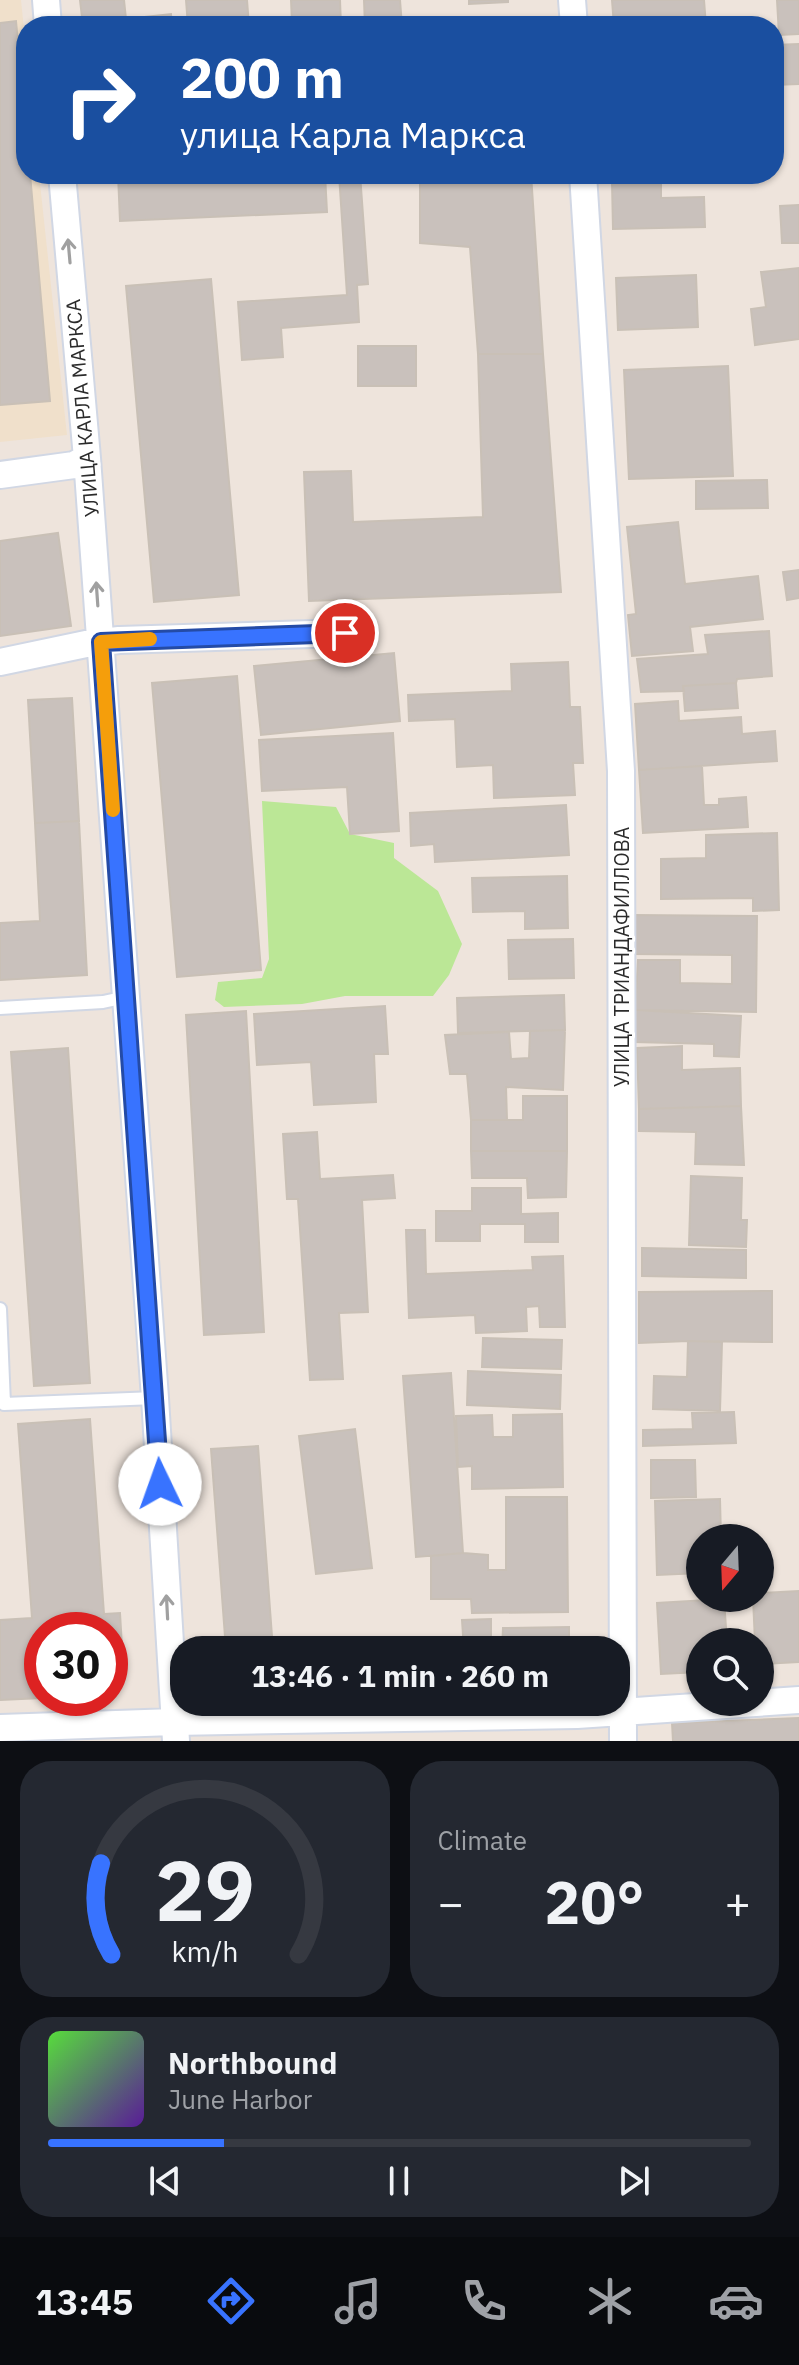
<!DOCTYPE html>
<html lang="en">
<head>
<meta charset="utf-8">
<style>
  :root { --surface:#171b24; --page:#242831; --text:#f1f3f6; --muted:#9ea1a6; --line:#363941; --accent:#3873ff }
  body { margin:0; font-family:"IBM Plex Sans",sans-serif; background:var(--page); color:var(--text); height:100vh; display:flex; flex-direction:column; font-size:30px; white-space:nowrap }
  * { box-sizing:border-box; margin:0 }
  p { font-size:26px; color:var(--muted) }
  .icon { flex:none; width:44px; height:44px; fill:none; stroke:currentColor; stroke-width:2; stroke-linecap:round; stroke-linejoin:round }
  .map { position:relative; height:1741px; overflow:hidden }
  .details { display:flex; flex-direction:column; gap:20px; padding:20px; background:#0d0f14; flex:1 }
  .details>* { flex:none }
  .top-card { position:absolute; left:16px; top:16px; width:768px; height:168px; border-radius:32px; box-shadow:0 2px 6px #0004; background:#1a4fa0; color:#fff; overflow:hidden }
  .needle { width:52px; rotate:199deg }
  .buttons { position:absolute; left:686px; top:1524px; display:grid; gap:16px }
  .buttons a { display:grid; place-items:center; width:88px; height:88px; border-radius:50%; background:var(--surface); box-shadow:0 2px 6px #0004; font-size:40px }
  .speed { position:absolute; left:24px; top:1612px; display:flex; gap:16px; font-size:40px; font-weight:700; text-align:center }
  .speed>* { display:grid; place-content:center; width:104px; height:104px; border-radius:50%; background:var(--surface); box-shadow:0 2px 6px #0004; line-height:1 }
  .speed .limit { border:12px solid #d22; background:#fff; color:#111 }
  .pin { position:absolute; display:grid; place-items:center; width:68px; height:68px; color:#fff; margin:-34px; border:4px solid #fff; border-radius:50%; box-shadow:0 2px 8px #0007 }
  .me { position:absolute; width:88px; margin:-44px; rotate:357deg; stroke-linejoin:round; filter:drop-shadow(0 0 6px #0008) }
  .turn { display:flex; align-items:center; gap:28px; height:168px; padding:0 32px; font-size:36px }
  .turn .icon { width:104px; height:104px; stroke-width:2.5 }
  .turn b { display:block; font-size:56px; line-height:68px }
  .big { font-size:60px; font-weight:700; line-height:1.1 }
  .details .tile { flex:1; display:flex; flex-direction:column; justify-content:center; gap:12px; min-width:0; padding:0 28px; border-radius:32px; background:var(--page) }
  .details .dial { align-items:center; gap:0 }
  .dial svg { height:208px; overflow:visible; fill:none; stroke:var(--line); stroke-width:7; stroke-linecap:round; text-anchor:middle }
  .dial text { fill:var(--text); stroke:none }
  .song { display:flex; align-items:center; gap:24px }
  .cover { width:96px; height:96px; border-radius:12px; background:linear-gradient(135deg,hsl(110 70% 55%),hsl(270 70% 35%)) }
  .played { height:8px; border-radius:4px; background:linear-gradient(90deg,var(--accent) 25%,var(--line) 25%) }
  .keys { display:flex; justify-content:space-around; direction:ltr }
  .heat { display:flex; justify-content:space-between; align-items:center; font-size:44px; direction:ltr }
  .details .tiles { flex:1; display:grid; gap:20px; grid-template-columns:1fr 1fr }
  .tile:last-child { grid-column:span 2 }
  .trip { position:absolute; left:170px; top:1636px; width:460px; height:80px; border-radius:32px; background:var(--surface); box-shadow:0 2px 6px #0004; font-weight:700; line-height:80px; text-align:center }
  .tabs { display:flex; height:128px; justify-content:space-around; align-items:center; background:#090b0e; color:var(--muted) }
  .tabs .icon { width:56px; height:56px }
  .tabs .selected { color:var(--accent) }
  .tabs b { font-size:36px; color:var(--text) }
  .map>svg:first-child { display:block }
  .education { fill:#f0e0cb }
  .green { fill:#bbe796 }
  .building { fill:#c9c1bc; stroke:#c9c0b6; stroke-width:2 }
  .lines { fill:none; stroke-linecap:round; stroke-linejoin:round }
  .lane-casing { stroke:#d1d7e4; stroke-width:16 }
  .street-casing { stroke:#d1d7e4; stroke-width:30 }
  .lane { stroke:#fff; stroke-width:12 }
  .street { stroke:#fff; stroke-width:26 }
  .oneway { stroke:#a0a0a0 }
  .route-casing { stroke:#244ba6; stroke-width:20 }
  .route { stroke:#3873ff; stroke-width:14 }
  .slow { stroke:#f59e0b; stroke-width:14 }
  .labels { text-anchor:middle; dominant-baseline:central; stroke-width:6; stroke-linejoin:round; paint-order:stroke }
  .street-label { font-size:20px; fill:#2b2b2b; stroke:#fff }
</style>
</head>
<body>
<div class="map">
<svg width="799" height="1741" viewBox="0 0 799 1741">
  <rect width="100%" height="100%" fill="#eee4dc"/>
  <!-- education -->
  <path class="education" d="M0,0H21L26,49V174H39L67,435L0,442Z"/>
  <!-- green -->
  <path class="green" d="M262,801L336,807L350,834L394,843V858L438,891L462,944L449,975L433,996H345L302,1004L249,1006L224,1007L215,1000L218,982L262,978L269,959Z"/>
  <!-- building -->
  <path class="building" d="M80,0H124L126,19L171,14L172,26H83Z
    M186,0H247L249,26H188Z
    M291,0H340L341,26H326V21L292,23Z
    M364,0H400L402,26H365Z
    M469,0H508V2L469,4Z
    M612,0H704L706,26H614Z
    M777,0H799V34L779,35Z
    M16,21L26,131V174H30L50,401L0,405V23Z
    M799,44V84L774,85V45Z
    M118,174H325L327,212L120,221Z
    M339,174H360L368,284L357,285L359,322L281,328L283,357L242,360L238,302L347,295Z
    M420,174H531L543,354H478L470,247L420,243Z
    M661,181V198L704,197L705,227L613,229L612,182Z
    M799,205V243H782L780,206Z
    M799,268V339L755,345L751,309L766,307L761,272Z
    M696,275L698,327L618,330L616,278Z
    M211,279L239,595L154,602L126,286Z
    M358,346H416V386H358Z
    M478,354H543L561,592L309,601L304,472L351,471L353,522L483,517Z
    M728,366L733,476L629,479L624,370Z
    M767,480L768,508L696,509V481Z
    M678,522L685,584L758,576L763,619L690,627L693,651L632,656L628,615L636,614L627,527Z
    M58,533L71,626L0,636V541Z
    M799,570V598L787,600L783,572Z
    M769,631L772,676L737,679L736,683L683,686L684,691L641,692L637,659L708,654L705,635Z
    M394,653L400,721L261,735L254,666Z
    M568,662L570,707H580L583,763H573L575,795L494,798L493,765L457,767L455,719L409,721L408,695L512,691L511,664Z
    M237,676L261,970L177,977L152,683Z
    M736,683L738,708L685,711L683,686Z
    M72,698L79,821L35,823L28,700Z
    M678,701L679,721L741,717L742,734L775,731L777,761L639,770L635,704Z
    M393,733L399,831L350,834L347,787L262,791L259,740Z
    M702,766L704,805H719V799L746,797L748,827L643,833L639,770Z
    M566,805L569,855L435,862L434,844L411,846L410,813Z
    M79,821L87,975L0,980V923L40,921L35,823Z
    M777,833L779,910L753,911V898L661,899V859L706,858V835Z
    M567,876L568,928L525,929V911L473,912L472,878Z
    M633,915L757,916L756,1012L635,1010L638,960H680V983L732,984V955L632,954Z
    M573,939L574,978L509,979L508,940Z
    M564,995L565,1030L458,1033L457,998Z
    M385,1006L388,1054H374L376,1102L314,1105L311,1062L257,1065L254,1014Z
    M635,1010L741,1016L739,1057L714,1056V1044L634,1042Z
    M246,1011L264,1332L204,1335L186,1015Z
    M565,1030L563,1090L506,1087L507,1120H471L467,1074H450L445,1035L509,1032L511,1059L529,1058L530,1031Z
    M682,1046V1070L740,1068L741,1106L639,1109L637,1048Z
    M68,1048L90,1383L34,1386L11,1052Z
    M523,1096H567V1151H471V1120H523Z
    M741,1106L744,1165L695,1164L696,1132L639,1131V1109Z
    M317,1132L320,1179L393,1175L395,1198L362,1200L368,1312L339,1313L343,1379L310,1380L298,1199H287L283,1134Z
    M471,1151H567L566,1197L528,1198L527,1178H472Z
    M691,1176L742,1178L741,1220H747L746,1247L689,1245Z
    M472,1188H521V1214L558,1213V1242H525V1224H480V1241H436V1211H472Z
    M406,1230H425L426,1274L533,1270L532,1257L563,1256L565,1327H540L539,1306L526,1307L527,1331L476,1333L475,1315L409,1318Z
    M642,1248L746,1250V1278L642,1276Z
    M772,1291V1342L688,1341L639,1343V1292Z
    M483,1338L562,1340L561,1369L482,1367Z
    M688,1341L722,1342L720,1411L653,1409L654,1376L687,1377Z
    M468,1371L561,1375L560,1409L467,1405Z
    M451,1373L463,1553L416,1557L403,1376Z
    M734,1412L736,1443L643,1446V1430L693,1429L692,1413Z
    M562,1414L563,1487L472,1489V1466L458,1467L456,1416L492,1415L493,1437H513V1415Z
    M90,1419L104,1614L120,1613L124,1680L110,1693V1630H42V1698L0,1700V1620L32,1618L18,1424Z
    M355,1429L372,1568L316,1574L299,1436Z
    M258,1446L273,1650H226L211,1449Z
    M651,1460H695L696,1497L651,1498Z
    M506,1497H567L568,1612L472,1613L471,1599H431V1556L463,1553L488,1555V1570H506Z
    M720,1499L721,1538H700V1573L657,1575L655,1501Z
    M799,1591V1662L760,1664V1642H755L753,1598H760V1593Z
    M724,1599L727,1642H700V1672L661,1674L657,1603Z
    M491,1619V1650H464L462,1620Z
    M569,1627V1650H502L503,1628Z
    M435,1646V1650H336V1648Z
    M799,1718V1741H673L672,1723Z"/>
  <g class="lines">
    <defs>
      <path id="lane" d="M0,1008L103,1002L126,997
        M0,1309L4,1404L155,1398"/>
      <path id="street" d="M46,0L48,26
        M572,0L574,26
        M62,174L87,458L155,1398L176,1741
        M583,174L621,771L623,1741
        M0,475L74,465L87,458
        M0,662L86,644L119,640L345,633
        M0,1728L174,1722L577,1715L799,1700"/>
    </defs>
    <!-- lane casing -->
    <use href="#lane" class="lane-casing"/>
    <!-- street casing -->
    <use href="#street" class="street-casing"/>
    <!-- lane -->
    <use href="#lane" class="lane"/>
    <!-- street -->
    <use href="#street" class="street"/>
  </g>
  <!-- one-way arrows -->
  <defs><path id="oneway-shaft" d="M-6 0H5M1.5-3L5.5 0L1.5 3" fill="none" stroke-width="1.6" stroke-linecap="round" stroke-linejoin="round" transform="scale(2)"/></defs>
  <g class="oneway">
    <use href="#oneway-shaft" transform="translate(69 251) rotate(-95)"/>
    <use href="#oneway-shaft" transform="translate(97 594) rotate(-94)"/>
    <use href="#oneway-shaft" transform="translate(167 1607) rotate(-93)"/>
  </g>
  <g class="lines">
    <defs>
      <path id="route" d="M160,1484L101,642L345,633"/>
    </defs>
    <!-- route casing -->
    <use href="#route" class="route-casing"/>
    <!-- route -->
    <use href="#route" class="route"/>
    <!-- slow -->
    <path class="slow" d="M113,810L101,642L150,639"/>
  </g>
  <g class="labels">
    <!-- street labels -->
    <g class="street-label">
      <text transform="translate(82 408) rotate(-95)">УЛИЦА КАРЛА МАРКСА</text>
      <text transform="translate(621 957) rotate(-90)">УЛИЦА ТРИАНДАФИЛЛОВА</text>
    </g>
  </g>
</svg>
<div class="buttons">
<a><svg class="needle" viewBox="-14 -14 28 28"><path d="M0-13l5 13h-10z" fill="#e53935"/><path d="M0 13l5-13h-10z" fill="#9ea1a6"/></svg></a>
<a><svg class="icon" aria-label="search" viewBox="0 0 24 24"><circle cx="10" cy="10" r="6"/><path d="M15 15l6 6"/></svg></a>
</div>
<div class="speed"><div class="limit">30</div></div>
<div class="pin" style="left:345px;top:633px;background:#d93025"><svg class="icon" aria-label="arrive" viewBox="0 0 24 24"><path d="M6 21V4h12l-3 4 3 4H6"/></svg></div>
<svg class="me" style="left:160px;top:1484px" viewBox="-20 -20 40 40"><circle r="19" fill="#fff"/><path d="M0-13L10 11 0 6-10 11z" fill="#3873ff"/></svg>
<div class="trip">13:46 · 1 min · 260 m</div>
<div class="top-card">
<div class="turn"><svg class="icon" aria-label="right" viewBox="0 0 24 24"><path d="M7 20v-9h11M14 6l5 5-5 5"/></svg><div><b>200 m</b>улица Карла Маркса</div></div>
</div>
</div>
<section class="details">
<div class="tiles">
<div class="tile dial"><svg viewBox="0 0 100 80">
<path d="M14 69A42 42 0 1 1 86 69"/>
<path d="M14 69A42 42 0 0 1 10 34" stroke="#3873ff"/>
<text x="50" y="56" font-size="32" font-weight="700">29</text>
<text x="50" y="72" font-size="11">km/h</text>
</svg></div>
<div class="tile"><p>Climate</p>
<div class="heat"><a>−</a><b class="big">20°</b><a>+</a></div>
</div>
<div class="tile">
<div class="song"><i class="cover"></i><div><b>Northbound</b><p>June Harbor</p></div></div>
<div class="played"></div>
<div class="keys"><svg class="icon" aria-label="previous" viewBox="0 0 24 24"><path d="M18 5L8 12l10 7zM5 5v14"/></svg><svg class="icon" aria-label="pause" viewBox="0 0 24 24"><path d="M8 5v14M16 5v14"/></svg><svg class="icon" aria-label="next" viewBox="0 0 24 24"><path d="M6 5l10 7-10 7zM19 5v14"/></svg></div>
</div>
</div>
</section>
<nav class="tabs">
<b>13:45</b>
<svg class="icon selected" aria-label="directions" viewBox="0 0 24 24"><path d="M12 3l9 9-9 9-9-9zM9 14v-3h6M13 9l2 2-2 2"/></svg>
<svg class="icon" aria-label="music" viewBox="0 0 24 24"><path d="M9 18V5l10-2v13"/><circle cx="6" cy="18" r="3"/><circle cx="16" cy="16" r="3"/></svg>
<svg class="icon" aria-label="phone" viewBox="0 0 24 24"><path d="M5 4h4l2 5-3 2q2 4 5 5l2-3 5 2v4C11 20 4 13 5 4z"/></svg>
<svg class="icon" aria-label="climate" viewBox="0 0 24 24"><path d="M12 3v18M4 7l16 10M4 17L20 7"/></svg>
<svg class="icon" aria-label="car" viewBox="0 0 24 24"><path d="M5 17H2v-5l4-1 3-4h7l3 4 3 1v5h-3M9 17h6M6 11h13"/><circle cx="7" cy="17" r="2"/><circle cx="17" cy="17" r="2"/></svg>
</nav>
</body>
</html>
